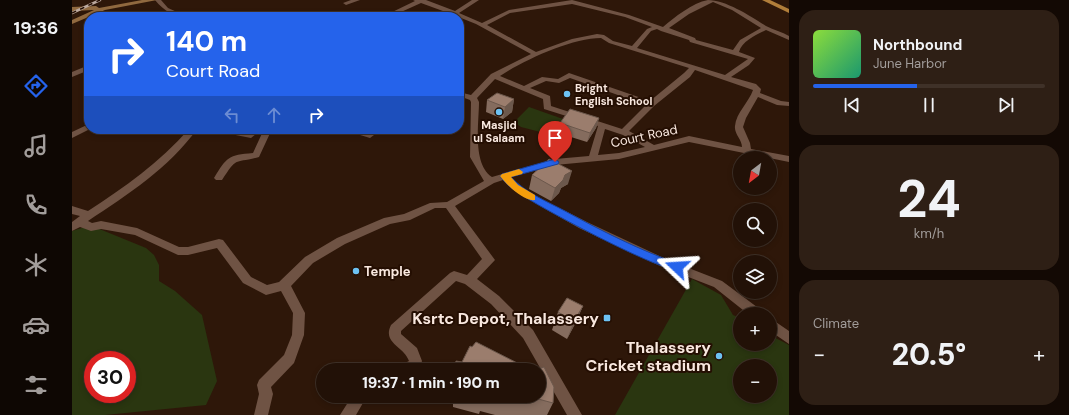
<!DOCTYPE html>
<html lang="en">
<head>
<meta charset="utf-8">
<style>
  :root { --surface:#221107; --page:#2e1f15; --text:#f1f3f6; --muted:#a29d9b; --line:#3f3128; --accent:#2563eb }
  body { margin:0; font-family:"DM Sans",sans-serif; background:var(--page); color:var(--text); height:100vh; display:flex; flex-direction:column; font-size:15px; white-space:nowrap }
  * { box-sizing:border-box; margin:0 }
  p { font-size:13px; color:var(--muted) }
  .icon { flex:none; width:22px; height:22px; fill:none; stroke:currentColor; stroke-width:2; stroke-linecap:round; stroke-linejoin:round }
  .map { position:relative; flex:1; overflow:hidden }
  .sheet { display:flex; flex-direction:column; gap:10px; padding:10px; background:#130904; width:280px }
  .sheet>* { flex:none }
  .banner { position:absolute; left:12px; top:12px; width:380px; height:122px; border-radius:16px; box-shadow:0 2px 6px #0003,0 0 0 1px var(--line); background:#2563eb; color:#fff; overflow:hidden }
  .needle { width:26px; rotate:211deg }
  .buttons { position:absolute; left:661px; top:151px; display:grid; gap:8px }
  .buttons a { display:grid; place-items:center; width:44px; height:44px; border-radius:50%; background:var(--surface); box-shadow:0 2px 6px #0003,0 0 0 1px var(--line); font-size:20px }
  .speed { position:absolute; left:12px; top:351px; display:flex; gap:8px; font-size:20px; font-weight:700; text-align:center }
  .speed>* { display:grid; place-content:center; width:52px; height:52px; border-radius:50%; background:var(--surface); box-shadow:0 2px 6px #0003,0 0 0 1px var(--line); line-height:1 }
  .speed .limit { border:6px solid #d22; background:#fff; color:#111 }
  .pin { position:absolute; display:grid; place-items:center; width:34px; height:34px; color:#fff; margin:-41px -17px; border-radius:50% 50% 50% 0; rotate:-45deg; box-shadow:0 0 4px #0007 }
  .pin .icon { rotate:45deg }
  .me { position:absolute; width:44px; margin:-22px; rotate:290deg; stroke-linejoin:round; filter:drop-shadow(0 0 3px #0008) }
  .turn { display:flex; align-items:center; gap:14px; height:84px; padding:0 16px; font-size:18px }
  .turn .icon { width:52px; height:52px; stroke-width:2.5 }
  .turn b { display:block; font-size:28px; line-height:34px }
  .lanes { display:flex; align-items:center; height:38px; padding:0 16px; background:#0003; justify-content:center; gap:20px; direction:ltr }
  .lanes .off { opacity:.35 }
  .big { font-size:30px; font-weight:800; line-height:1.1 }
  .sheet .card { flex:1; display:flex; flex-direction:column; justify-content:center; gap:6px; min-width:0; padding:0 14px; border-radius:16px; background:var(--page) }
  .sheet .dial { align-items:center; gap:0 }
  .dial b { font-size:52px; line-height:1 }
  .song { display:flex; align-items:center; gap:12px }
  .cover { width:48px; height:48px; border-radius:6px; background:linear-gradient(135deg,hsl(90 70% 55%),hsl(160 70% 35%)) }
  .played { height:4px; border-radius:2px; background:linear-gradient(90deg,var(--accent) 45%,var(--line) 45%) }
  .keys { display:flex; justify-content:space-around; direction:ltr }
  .heat { display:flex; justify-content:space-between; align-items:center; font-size:22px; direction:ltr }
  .trip { position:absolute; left:244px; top:363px; width:230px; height:40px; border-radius:20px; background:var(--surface); box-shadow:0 2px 6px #0003,0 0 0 1px var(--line); font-weight:800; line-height:40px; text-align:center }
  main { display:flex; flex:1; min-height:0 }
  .tabs { display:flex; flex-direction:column; width:72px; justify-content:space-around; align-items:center; background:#0e0703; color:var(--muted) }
  .tabs .icon { width:28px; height:28px }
  .tabs .on { color:var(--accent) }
  .tabs b { font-size:18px; color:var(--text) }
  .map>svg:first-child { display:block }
  .green { fill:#2a3610; fill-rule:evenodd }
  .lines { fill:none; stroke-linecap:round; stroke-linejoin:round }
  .minor { fill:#6f5344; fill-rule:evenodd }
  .secondary { fill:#90693f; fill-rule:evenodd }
  .primary { fill:#b17e3a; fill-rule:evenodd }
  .rail-casing { stroke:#bca99f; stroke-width:2.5 }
  .rail { stroke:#240e02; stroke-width:1.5; stroke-dasharray:4.5; stroke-linecap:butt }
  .wall { fill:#856c5e }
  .shaded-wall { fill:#6c584c }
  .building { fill:#9b7d6d; stroke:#6c584c }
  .route { fill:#2563eb; stroke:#184099 }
  .slow { fill:#f59e0b }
  .poi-dot { fill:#6dc2f3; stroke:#240e02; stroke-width:1.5 }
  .labels { text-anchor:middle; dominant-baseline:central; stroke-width:4; stroke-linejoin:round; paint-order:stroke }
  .far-poi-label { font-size:11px; font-weight:bold; fill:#f9e8df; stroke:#240e02; text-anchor:start }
  .street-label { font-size:13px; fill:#f9e8df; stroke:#240e02 }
  .poi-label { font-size:13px; font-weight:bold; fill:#f9e8df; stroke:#240e02; text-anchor:start }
  .near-poi-label { font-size:16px; font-weight:bold; fill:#f9e8df; stroke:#240e02; text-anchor:end }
</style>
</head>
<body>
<main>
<nav class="tabs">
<b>19:36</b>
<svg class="icon on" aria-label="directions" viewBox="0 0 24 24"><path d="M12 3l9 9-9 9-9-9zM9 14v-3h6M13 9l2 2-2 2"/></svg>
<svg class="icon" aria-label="music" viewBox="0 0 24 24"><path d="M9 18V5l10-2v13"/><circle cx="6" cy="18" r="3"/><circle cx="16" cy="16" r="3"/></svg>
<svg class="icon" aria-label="phone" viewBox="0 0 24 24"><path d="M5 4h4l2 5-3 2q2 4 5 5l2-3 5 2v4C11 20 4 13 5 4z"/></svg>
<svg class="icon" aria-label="climate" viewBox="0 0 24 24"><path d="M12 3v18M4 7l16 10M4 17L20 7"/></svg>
<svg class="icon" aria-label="car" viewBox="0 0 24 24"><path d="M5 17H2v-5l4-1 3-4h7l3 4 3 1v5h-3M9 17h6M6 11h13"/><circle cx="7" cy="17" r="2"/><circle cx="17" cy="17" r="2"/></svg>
<svg class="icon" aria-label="filters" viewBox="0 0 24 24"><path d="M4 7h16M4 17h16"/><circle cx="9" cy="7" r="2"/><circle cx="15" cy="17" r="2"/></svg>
</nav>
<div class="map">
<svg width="717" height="415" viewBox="0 0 717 415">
  <rect width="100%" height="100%" fill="#2e1709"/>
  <!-- green -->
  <path class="green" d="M457,107L491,119L480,135L449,127L442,122Z
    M13,227L25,228L74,248L82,255L87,265V281L103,291L130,315L145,381L134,405L33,415H0V231ZM21,360H55V394H21Z
    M620,279L649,295L661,315L668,318V344H698V335L717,345V415H543ZM668,366H698V396H668Z"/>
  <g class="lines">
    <!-- minor -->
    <path class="minor" d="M83,0H89L96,8L116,17C102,17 92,11 83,0Z
      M279,0H288L274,5L271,3Z
      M341,0H354L383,11L400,0H407L387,13L410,23L437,10L500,0L557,15L591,27C603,17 620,3 636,0C654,0 680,17 694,26C702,30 710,32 717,36V40L694,30C684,35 670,41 667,52L683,58L677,65L659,77L684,84L689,89L688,93L709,101L717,102V106L705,105L686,97L674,118L671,127L678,143L679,149L717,156V162L617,142L547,159L483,165L439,177L446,185L462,195L515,222L596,260L650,281L689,310L691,314H676L642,287L588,266L507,228L456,199L440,189L431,180L422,183L383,206L423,260L405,279L427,296L461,330L510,415H495L451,338L419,304L393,284L384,281L329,331V334L345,348L350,361L347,370H327L329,365L337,361C332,346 310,343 319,325L378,273L382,271L395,275L410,259L374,208H363L338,220L318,224L273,244L241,263L219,286L233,313L232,335L222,363L199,387L201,394L196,415H182L187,394L185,385L187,380L212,355L220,335L221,313L209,291L194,295L171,283L145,248L116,255H106L63,235L29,229L19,231L8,227L0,231V222L8,216L0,214V206L16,211C53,187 87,163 117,129H125C97,168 55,195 16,221L20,223L29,221L65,228L107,247H116L147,239L151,240L179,277L195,285L207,282L233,257L265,238L312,218L332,214L358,203L375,202L412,181L398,157L399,102L398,100L387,96V92L399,95L419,74L459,54L404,24L384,16L377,17L379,14L349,3L318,17H310L343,1ZM641,2L660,10L689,28L668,40L661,50L624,40L623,38L597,28L617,14ZM500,4L553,17L580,27L575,29L560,46L541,41L532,35L525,34L500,39L464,52L415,25L438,13ZM585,29L589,31L617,40L618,42L676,59L653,75L565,48L579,31ZM529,38L537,43L617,68L612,73L578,101L497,73L486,79L470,77L452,86L428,76C452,60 500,38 529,38ZM623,70L681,90C677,102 664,113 663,126C662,134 670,139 670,147L617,136L582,145L557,131L582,106L618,77ZM498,78L574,105L550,129L479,106L478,96L458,88L474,81L487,83ZM423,79L471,99L472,109L526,126L517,156L483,159L420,177C400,164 407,123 407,102L405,98ZM533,129L551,135L573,147L547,153L526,155Z
      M17,65V70L0,77V72Z
      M17,124L18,129L0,138V132Z
      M139,129H158L177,132L181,129H190L179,138L143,131Z
      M192,129H200L187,157C161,164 166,156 150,180H144L142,178C155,157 156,155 181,153Z
      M274,129H287L302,135L298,138L275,131Z
      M698,318L717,331V344L698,331Z
      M280,396H295L284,415H268Z"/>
    <!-- secondary -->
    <path class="secondary" d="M70,0H85L33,10L0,24V20L22,10L0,11V7L24,6L27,8Z"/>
    <!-- primary -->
    <path class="primary" d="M690,0H698L717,9V13Z"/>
    <defs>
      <path id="rail" d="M0,13L28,0"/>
    </defs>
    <!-- rail casing -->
    <use href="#rail" class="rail-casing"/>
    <!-- rail -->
    <use href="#rail" class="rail"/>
  </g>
  <!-- wall -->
  <path class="wall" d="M442,99L440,112L431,119L414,112L415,100Z
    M527,118L524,128L515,142L486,133L488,123Z
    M460,175L496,184L489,188L487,193L479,201L457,189Z
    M511,306L503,324L495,339L480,330L486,312Z
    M379,396H467L481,403L475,415H423L408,411L407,414L381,407V401L379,400Z"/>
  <!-- shaded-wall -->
  <path class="shaded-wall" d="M442,99L440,112L431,119L433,107Z
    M527,118L524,128L515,142L518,133Z
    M500,171L496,184L489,188L487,193L479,201L483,188L493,175Z
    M511,306L503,324L495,339L502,321Z"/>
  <!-- building -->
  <path class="building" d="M425,93L442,99L433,107L415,100Z
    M498,109L527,118L518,133L488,123Z
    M477,159L500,171L493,175L491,180L483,188L460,175Z
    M495,298L511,306L502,321L486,312Z
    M404,342L459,370H382L384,361L390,362L398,346L400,347Z
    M472,367L482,387L481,403L455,396H467V370H463Z"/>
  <!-- route -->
  <path class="route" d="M483,159L487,162L486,164L439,177C454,193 474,201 493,211C530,231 569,251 608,264L610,267L608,270C594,275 458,203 441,189C436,186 432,181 428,176L430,174Z"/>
  <!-- slow -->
  <path class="slow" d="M447,169L451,172L450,174L439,177L446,185L463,195V200C452,202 434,184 428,176L430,174Z"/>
  <!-- markers -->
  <g class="poi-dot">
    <circle cx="495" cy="94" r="4"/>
    <circle cx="427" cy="112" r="4"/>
    <circle cx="284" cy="271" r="4"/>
    <rect x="531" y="314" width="8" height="8" rx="2"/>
    <circle cx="647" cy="356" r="4"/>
  </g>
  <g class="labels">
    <!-- far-poi labels -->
    <g class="far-poi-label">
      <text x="503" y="88">Bright<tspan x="503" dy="13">English School</tspan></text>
      <text x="427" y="125" text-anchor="middle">Masjid<tspan x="427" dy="13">ul Salaam</tspan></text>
    </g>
    <!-- street labels -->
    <g class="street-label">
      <text transform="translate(572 136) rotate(-12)">Court Road</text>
    </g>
    <!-- poi labels -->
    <g class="poi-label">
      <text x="292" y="271">Temple</text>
    </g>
    <!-- near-poi labels -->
    <g class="near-poi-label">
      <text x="527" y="318">Ksrtc Depot, Thalassery</text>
      <text x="639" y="347">Thalassery<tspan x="639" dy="18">Cricket stadium</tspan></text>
    </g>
  </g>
</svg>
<div class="buttons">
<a><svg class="needle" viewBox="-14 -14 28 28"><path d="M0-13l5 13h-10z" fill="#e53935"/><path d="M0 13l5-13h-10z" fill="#a29d9b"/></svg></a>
<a><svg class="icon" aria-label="search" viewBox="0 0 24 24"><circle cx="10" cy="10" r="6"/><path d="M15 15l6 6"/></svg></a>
<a><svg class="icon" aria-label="layers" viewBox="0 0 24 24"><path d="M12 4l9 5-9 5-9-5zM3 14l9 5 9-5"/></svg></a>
<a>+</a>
<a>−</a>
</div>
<div class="speed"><div class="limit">30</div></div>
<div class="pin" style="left:483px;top:162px;background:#d93025"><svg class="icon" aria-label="arrive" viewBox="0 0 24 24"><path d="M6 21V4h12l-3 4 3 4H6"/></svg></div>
<svg class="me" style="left:605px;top:267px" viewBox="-20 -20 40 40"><path d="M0-17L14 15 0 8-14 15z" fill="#2563eb" stroke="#fff" stroke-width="4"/></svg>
<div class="trip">19:37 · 1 min · 190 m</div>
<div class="banner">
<div class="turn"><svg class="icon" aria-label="right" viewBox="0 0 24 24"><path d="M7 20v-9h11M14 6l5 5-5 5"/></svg><div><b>140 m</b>Court Road</div></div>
<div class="lanes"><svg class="icon off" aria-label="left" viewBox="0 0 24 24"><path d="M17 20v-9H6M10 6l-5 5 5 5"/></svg><svg class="icon off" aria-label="ahead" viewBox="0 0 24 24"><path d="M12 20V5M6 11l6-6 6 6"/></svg><svg class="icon" aria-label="right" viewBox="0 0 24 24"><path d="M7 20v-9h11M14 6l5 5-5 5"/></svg></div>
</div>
</div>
<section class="sheet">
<div class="card">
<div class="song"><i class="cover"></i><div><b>Northbound</b><p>June Harbor</p></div></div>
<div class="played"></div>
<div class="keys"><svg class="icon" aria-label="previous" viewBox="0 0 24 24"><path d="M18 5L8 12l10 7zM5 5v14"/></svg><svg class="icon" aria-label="pause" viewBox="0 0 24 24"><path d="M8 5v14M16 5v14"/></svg><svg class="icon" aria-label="next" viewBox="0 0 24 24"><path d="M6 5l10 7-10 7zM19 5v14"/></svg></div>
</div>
<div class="card dial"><b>24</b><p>km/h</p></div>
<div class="card"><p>Climate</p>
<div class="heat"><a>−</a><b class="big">20.5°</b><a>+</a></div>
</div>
</section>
</main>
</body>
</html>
